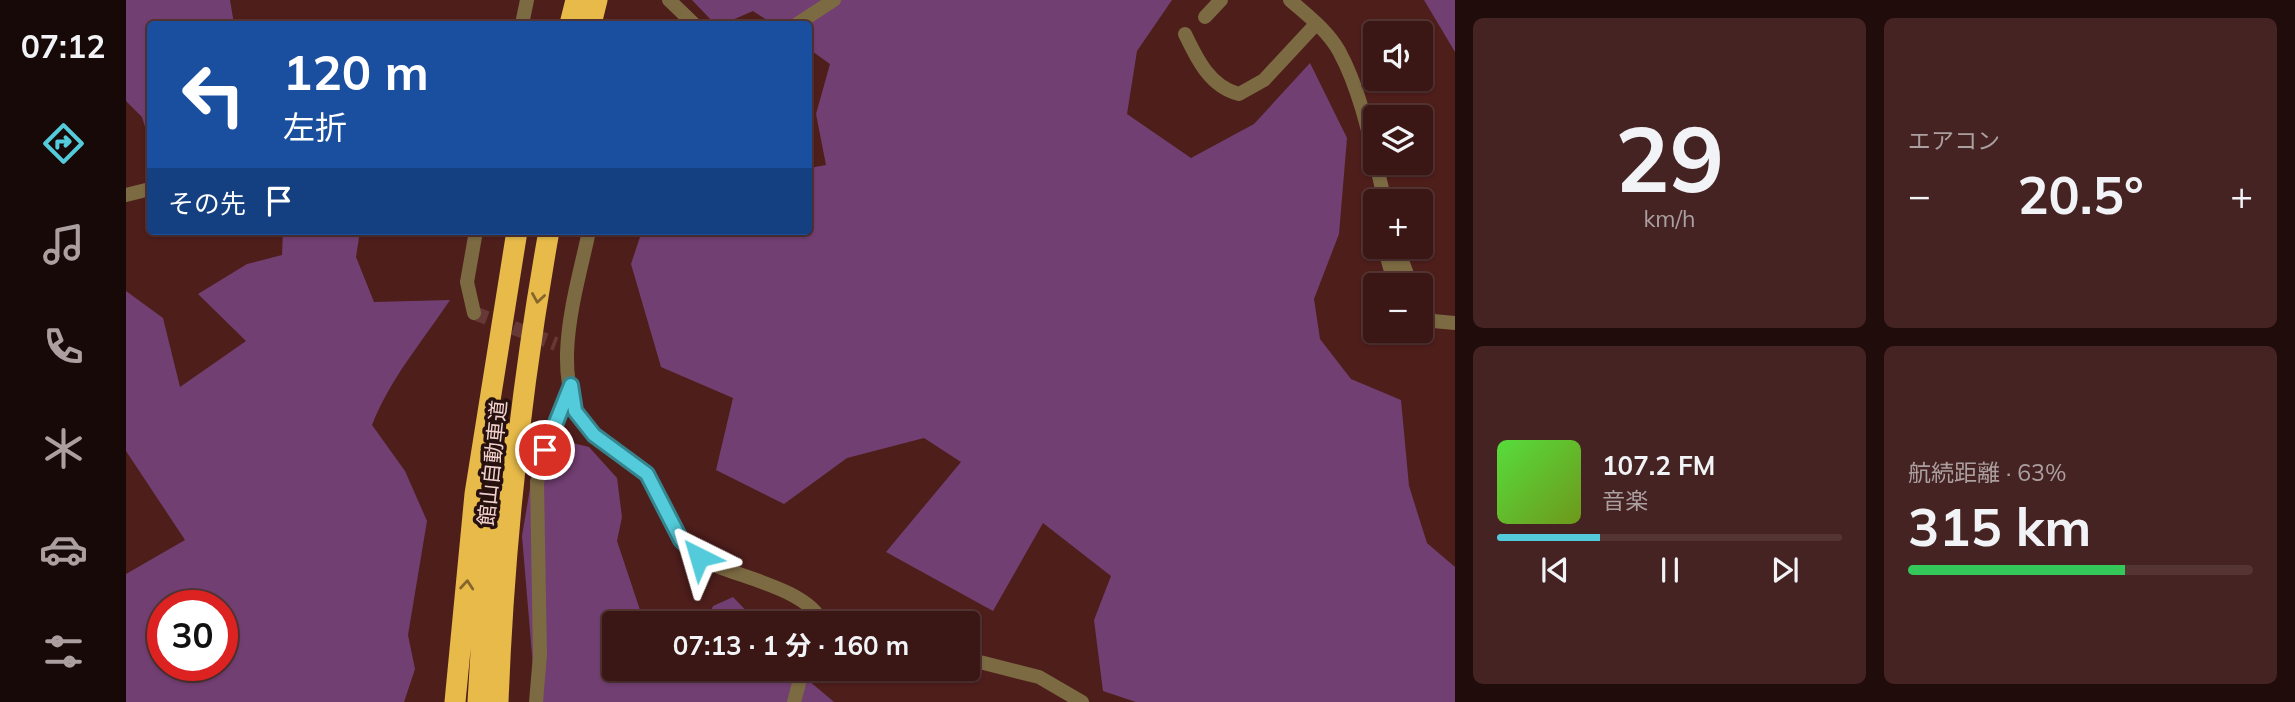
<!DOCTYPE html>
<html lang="ja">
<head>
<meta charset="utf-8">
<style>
  :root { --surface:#3a1614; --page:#452322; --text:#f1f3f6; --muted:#ab9fa0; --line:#543534; --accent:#53cbda }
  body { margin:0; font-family:Mulish,"Noto Sans JP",sans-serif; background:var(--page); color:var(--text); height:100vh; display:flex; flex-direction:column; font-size:26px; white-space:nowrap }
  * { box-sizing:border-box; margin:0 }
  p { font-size:23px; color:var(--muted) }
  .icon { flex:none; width:38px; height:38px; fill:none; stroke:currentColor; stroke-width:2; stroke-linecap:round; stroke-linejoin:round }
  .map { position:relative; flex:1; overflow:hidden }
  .side { display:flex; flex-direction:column; gap:18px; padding:18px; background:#200c0b; width:840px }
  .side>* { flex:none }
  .guide { position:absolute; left:21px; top:21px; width:665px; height:214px; border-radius:7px; box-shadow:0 2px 5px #0004,0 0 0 2px var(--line); background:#1a4fa0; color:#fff; overflow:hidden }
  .tools { position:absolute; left:1237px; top:21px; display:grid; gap:14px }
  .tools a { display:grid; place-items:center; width:70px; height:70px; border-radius:7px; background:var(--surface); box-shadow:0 2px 5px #0004,0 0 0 2px var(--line); font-size:35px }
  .speed { position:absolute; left:21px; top:590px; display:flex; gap:14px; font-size:35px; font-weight:700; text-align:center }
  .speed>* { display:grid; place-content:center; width:91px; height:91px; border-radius:50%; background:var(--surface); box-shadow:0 2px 5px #0004,0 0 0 2px var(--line); line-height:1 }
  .speed .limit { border:10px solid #d22; background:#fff; color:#111 }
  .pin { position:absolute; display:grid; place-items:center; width:60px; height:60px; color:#fff; margin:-30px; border:4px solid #fff; border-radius:50%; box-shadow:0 2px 7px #0007 }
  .me { position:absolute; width:77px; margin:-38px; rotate:320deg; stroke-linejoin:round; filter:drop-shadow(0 0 5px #0008) }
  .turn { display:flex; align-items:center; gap:24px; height:147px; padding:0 21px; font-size:32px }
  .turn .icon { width:91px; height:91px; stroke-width:2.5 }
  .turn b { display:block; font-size:49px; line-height:60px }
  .then { display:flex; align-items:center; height:66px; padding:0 21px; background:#0003; gap:14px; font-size:26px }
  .big { font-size:52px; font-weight:700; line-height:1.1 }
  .side .card { flex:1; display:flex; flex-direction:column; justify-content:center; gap:10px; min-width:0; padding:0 24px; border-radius:10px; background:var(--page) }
  .side .dial { align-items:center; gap:0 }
  .dial b { font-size:91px; line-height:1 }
  .song { display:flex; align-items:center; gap:21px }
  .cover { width:84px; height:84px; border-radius:10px; background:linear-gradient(135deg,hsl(110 70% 55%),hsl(80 70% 35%)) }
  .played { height:7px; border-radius:4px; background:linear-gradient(90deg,var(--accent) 30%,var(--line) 30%) }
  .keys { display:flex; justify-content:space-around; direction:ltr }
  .heat { display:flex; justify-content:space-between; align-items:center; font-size:38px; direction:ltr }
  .charge { height:10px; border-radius:5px; background:linear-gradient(90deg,#34c759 63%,var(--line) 0) }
  .side .tiles { flex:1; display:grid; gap:18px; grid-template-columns:repeat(2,1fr) }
  .trip { position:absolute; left:476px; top:611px; width:378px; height:70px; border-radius:7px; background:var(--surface); box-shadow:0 2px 5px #0004,0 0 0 2px var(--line); font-weight:700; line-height:70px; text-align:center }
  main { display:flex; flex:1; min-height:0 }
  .tabs { display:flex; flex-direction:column; width:126px; justify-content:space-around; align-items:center; background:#170908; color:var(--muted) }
  .tabs .icon { width:49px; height:49px }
  .tabs .on { color:var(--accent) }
  .tabs b { font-size:32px; color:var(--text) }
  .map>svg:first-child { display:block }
  .green { fill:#723f72; fill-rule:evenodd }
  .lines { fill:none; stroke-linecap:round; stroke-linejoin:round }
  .minor-tunnel { stroke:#663936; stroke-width:14; stroke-dasharray:14 7; stroke-linecap:butt }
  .minor { stroke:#7c6a42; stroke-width:14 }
  .motorway { stroke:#e7ba49; stroke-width:21 }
  .oneway { stroke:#86662c }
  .route-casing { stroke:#36848e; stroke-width:18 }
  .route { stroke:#53cbda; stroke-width:12 }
  .labels { text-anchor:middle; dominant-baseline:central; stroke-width:7; stroke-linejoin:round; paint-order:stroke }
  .street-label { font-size:21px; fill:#f1d1cd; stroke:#26110e }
</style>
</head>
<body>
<main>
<nav class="tabs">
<b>07:12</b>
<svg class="icon on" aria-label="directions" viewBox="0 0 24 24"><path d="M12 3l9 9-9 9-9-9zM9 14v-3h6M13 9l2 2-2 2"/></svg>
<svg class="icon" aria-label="music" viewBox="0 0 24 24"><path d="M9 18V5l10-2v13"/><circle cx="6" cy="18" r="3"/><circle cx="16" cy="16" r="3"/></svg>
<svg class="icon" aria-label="phone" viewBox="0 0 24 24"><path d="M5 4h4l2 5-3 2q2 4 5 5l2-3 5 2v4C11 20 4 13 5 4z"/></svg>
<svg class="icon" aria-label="climate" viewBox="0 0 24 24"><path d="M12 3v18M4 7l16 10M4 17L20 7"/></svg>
<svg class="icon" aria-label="car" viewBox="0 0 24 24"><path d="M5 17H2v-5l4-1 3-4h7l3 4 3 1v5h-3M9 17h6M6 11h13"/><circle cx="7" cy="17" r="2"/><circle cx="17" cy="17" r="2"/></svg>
<svg class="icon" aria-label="filters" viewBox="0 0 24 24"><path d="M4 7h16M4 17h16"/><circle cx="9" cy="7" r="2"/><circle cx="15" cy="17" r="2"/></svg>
</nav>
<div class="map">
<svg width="1329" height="702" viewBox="0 0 1329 702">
  <rect width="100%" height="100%" fill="#4e1e1b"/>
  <!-- green -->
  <path class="green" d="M0,0H104L108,24H24V143L16,117L0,101Z
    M566,0H1046L1011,51L1001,114L1065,158L1128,124L1184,63L1221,138L1213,234L1188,299L1194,339L1225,379L1275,400L1283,486L1301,543L1329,567V702H1010L977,691L968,620L985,576L917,523L867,611L760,552L835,462L798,438L721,458L658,504L590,470L607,398L535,367L505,264L516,231H682L683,168L700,165L690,114L704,64L683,49L682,24H647L627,11L597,24H589Z
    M1298,0H1329V52Z
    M157,231H234L230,257L248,302L324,300C296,342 264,379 246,425L279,471L301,521L282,635L289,669L278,702H0V574L59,540L0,451V291L37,318L54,387L120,341L72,294L121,264L156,255ZM37,606H96V665H37Z
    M413,435L463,447L491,478L496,517L491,541L516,616L514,623H488V668L669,669L708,702H410L396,536Z
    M607,597L632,623H580L587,606Z"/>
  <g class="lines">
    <!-- minor-tunnel -->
    <path class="minor-tunnel" d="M348,313L430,344"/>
    <!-- minor -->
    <path class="minor" d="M543,0L568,24
      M1164,0C1181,15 1201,30 1213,51C1237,95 1247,153 1259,201
      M1079,17L1095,0
      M396,24L401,0
      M671,24L708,0
      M1059,34C1071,59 1084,87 1113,94L1138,80L1190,24
      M0,195L24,189
      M463,231C451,290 418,385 467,434C483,450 509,458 522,476C548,511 546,546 591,566C619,578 685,592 696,623
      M1258,247L1269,285
      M1271,247L1285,285
      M1295,310L1307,321L1329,323
      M348,313L341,282L350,231
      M696,619L712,623
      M842,659L913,677L956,702
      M410,702L414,655L411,482L425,434L445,386
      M668,702L677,668"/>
    <!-- motorway -->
    <path class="motorway" d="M444,24L450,0
      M465,24L471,0
      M329,702L349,494L391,231
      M352,702L363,520L373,425
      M372,702C378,544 395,387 423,231"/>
  </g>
  <!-- one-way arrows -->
  <defs><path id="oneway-chevron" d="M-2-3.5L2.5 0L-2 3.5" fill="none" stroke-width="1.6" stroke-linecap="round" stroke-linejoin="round" transform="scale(1.75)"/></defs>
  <g class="oneway">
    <use href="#oneway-chevron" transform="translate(412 298) rotate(99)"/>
    <use href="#oneway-chevron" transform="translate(341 585) rotate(-85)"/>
  </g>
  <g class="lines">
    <defs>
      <path id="route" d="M419,450L445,385L449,411L468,435L521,474L555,540L573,557"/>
    </defs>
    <!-- route casing -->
    <use href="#route" class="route-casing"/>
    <!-- route -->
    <use href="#route" class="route"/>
  </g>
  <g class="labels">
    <!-- street labels -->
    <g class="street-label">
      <text transform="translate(366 463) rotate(-84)">館山自動車道</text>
    </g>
  </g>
</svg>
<div class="tools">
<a><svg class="icon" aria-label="sound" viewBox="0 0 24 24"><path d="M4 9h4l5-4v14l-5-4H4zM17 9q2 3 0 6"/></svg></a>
<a><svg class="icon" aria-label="layers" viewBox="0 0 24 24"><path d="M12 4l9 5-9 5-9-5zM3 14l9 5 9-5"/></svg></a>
<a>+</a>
<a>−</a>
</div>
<div class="speed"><div class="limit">30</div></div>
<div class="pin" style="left:419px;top:450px;background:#d93025"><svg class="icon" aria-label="arrive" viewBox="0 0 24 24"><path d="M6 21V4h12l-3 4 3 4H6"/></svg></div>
<svg class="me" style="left:573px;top:557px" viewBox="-20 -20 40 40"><path d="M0-17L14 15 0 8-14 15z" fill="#53cbda" stroke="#fff" stroke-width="4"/></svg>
<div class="trip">07:13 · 1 分 · 160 m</div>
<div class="guide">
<div class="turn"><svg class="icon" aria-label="left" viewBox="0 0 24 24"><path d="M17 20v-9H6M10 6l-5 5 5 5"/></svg><div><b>120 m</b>左折</div></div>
<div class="then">その先<svg class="icon" aria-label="arrive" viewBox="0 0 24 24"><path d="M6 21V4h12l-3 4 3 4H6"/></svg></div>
</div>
</div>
<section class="side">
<div class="tiles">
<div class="card dial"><b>29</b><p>km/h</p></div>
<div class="card"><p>エアコン</p>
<div class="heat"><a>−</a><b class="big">20.5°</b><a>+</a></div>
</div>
<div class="card">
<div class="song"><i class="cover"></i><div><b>107.2 FM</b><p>音楽</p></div></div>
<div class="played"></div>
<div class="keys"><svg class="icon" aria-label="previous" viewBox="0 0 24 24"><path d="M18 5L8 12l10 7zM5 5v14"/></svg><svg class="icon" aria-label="pause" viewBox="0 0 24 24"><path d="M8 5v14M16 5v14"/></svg><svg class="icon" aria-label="next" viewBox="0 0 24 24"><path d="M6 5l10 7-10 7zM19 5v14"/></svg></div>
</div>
<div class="card"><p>航続距離 · 63%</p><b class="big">315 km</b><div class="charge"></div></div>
</div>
</section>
</main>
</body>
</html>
